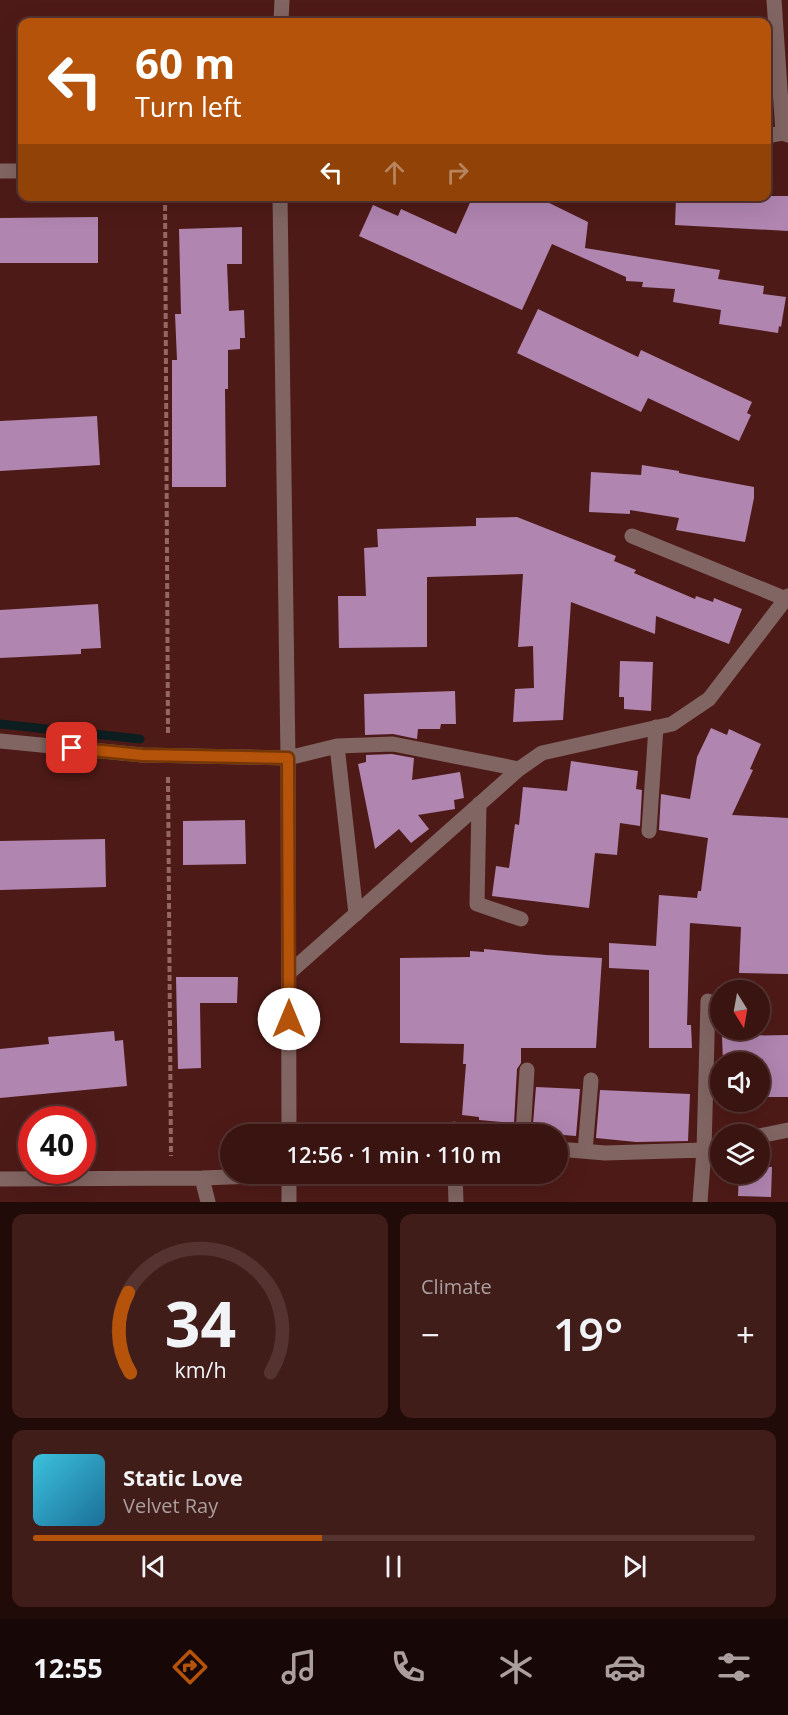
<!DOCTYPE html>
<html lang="en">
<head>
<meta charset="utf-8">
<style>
  :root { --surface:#3a1411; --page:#411d1a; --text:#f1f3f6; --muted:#ab9e9f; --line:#543331; --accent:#b45309 }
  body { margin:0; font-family:"Open Sans",sans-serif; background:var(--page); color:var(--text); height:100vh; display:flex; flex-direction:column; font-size:22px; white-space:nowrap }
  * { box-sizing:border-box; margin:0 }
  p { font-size:20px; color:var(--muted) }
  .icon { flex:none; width:33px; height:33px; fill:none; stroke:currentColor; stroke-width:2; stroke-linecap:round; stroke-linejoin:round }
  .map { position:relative; height:1202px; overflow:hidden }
  .details { display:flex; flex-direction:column; gap:12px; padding:12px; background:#200b09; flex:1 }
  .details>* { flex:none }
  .banner { position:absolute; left:18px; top:18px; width:753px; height:183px; border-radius:12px; box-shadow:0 6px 24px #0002,0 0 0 2px var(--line); background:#b45309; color:#fff; overflow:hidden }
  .needle { width:39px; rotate:169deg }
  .controls { position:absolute; left:710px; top:980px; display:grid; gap:12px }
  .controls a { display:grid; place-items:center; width:60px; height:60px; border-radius:50%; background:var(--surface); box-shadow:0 6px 24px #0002,0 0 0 2px var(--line); font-size:30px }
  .speed { position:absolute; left:18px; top:1106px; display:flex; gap:12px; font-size:30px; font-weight:700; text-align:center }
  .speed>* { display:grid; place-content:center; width:78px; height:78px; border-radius:50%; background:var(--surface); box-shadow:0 6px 24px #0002,0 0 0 2px var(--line); line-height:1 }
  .speed .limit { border:9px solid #d22; background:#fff; color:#111 }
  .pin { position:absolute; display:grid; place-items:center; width:51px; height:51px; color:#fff; margin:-26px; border-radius:12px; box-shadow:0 3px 9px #0006 }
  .me { position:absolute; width:66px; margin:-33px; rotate:0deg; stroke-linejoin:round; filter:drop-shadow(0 0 4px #0008) }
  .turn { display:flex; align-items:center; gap:21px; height:126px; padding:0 18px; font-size:27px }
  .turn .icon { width:78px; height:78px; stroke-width:2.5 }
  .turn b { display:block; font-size:42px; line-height:51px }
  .lanes { display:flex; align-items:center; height:57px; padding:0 18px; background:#0003; justify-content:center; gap:30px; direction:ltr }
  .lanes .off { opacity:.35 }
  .big { font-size:45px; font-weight:600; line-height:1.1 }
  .details .tile { flex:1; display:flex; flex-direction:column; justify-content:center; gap:9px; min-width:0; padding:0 21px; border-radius:12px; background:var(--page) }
  .details .dial { align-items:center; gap:0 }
  .dial svg { height:156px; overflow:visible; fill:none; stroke:var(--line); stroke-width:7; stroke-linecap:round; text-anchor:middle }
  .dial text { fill:var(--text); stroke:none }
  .song { display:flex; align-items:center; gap:18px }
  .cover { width:72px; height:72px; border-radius:9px; background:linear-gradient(135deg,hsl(190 70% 55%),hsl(200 70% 35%)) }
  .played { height:6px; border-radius:3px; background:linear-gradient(90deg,var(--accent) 40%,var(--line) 40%) }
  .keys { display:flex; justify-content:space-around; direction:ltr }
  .heat { display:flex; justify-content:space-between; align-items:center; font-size:33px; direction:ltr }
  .details .tiles { flex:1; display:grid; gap:12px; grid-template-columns:1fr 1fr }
  .tile:last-child { grid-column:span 2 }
  .trip { position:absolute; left:220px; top:1124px; width:348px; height:60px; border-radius:30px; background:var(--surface); box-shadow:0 6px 24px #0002,0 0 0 2px var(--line); font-weight:600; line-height:60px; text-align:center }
  .tab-bar { display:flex; height:96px; justify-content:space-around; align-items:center; background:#170807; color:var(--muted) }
  .tab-bar .icon { width:42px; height:42px }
  .tab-bar .active { color:var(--accent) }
  .tab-bar b { font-size:27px; color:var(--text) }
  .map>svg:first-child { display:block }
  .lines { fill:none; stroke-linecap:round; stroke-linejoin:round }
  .stream { stroke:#0d1e20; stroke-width:9 }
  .building { fill:#b085b0 }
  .path { stroke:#946763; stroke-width:4; stroke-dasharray:6 3; stroke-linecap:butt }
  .minor { stroke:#816562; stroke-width:15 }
  .route-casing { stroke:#753606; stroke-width:15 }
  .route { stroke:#b45309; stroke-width:10 }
</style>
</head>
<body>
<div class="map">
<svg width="788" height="1202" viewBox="0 0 788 1202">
  <rect width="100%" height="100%" fill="#4e1a17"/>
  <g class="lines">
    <!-- stream -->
    <path class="stream" d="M0,724L140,739"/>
  </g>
  <!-- building -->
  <path class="building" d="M473,196H535L588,222L585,248L720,270L718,279L764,286L763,294L786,297L781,327L779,326L778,333L719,324L721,310L673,302L675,289L642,287L643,282L626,281V277L552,244L522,310L359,236L373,205L398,216L401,209L456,234Z
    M690,196H788V231L675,225L676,197Z
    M98,217V263H0V218Z
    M242,227V264H227L229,311L244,310L245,338H240V349L228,350V389H225L226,487H172V360H177L175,314H181L179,229Z
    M538,309L638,357L641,350L752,402L747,413L751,415L739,441L648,398L641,412L517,353Z
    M97,416L100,465L0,471V421Z
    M642,465L679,471V473L754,487V498L745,542L676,530L679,518L630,510V514L589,512L591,472L641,475Z
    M517,517L616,556L614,561L636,570L634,573L695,599L696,596L713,602L714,598L742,609L729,644L656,616L655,634L571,602L563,720L513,722L515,689L534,688L533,646L518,647L523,574L427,577V647L339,648L338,596H366L364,548L378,547L377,529L476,526V518Z
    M98,604L101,648L81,649V654L0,658V610Z
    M620,661L653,662L651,711L624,709V697H619Z
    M455,691L456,724H441L440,729H418L417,739L393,734L365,735L364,694Z
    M711,728L727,735L729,729L761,744L750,769L753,770L732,815L788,818V974L739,973L741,927L690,923L687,1025H691L692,1048H649V970L609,968V943L656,946L659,895L697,898L698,891H701L708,838L659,830L661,794L690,799L697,757Z
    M392,754L414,758L412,780L460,772L464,798L454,800L455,809L418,815L429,829L411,843L399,829L375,849L358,764L366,762V755Z
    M571,761L638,771L636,789L642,790L640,826L620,823L617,855L595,853L589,908L492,896L496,866L509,868L515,824L519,825L523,787L567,791Z
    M245,820L246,864L183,865V821Z
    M105,839L106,887L0,890V841Z
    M484,949L546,955L602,958L596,1048H521V1063L517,1069L514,1123L479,1120V1117L462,1115L466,1064H463L464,1044L400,1043V958L470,957V951L484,952Z
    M176,977H238L237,1003H200L201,1068L178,1069Z
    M114,1031L115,1041L123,1040L127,1086L0,1098V1049L49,1044L48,1037Z
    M788,1035V1097H759V1062H723L722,1036Z
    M536,1087L580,1089L576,1136L538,1133L539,1125L533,1124Z
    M600,1090L690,1094L688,1141L636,1142L596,1138Z
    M759,1167H772L771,1197L738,1196L739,1173H759Z"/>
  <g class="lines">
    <!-- path -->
    <path class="path" d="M165,196L168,733
      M168,777L171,1156"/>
    <!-- minor -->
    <path class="minor" d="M774,0L783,133L788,135
      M281,22L282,0
      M766,136L783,133
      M0,171H22
      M280,196L288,758L289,1134
      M632,536L786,599
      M0,741L142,755L288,758L337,746L393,744L519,769L542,753L672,724L709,699L788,596
      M337,746L356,914
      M479,804L477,904L521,919
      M649,831L656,727
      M289,973L519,769
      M454,1134V1129L477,1134
      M523,1134L527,1070
      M759,1136L788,1130
      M558,1149L605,1153L704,1150L720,1146
      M585,1151L591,1080
      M289,1173V1202
      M455,1173L456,1202
      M202,1178L208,1202
      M0,1179L202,1178L288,1175
      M700,1202L704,1150L708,1001"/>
  </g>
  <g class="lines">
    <defs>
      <path id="route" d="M72,748L142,755L288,758L289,1019"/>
    </defs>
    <!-- route casing -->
    <use href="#route" class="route-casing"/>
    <!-- route -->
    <use href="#route" class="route"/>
  </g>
</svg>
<div class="controls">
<a><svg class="needle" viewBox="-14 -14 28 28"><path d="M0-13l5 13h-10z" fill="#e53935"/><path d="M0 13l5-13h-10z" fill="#ab9e9f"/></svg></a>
<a><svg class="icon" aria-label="sound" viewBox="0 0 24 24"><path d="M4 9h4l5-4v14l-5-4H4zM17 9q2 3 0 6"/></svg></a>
<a><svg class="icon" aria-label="layers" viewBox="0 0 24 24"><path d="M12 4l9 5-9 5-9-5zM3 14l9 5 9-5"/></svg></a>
</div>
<div class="speed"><div class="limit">40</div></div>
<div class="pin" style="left:72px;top:748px;background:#d93025"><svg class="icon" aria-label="arrive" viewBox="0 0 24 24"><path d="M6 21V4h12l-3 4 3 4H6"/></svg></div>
<svg class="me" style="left:289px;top:1019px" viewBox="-20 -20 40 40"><circle r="19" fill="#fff"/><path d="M0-13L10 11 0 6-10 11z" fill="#b45309"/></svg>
<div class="trip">12:56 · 1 min · 110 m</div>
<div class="banner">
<div class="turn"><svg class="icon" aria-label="left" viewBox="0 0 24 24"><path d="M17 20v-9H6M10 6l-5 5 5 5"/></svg><div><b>60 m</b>Turn left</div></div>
<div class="lanes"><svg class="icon" aria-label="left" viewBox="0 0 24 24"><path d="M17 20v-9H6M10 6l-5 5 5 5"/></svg><svg class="icon off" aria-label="ahead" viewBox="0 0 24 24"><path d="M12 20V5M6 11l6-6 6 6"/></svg><svg class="icon off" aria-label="right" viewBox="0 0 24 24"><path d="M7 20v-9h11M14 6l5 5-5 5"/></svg></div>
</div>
</div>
<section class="details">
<div class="tiles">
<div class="tile dial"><svg viewBox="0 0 100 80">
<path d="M14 69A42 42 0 1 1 86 69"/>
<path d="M14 69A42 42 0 0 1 13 28" stroke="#b45309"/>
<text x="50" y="56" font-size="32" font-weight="700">34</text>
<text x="50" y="72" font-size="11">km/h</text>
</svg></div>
<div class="tile"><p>Climate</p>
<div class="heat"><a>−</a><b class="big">19°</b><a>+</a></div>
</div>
<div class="tile">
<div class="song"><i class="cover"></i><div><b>Static Love</b><p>Velvet Ray</p></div></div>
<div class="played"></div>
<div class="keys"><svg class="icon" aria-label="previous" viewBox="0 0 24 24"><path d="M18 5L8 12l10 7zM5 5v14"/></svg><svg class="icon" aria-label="pause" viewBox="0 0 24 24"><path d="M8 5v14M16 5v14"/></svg><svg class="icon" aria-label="next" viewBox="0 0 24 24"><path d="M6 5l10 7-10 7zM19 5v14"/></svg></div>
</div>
</div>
</section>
<nav class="tab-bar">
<b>12:55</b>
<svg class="icon active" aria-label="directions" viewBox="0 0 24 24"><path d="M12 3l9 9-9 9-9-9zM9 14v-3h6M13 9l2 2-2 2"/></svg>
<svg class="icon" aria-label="music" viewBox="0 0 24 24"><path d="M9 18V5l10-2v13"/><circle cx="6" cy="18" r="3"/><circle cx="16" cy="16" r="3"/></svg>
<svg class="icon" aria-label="phone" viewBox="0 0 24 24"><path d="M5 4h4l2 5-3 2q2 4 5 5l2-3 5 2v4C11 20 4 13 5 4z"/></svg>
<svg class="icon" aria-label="climate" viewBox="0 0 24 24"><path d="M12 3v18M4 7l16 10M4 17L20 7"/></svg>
<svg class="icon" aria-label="car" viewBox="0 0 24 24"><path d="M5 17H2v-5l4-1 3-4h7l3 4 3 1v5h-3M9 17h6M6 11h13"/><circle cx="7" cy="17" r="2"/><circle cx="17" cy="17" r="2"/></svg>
<svg class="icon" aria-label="filters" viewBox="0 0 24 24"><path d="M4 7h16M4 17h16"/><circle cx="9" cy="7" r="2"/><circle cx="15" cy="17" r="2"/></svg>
</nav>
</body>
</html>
